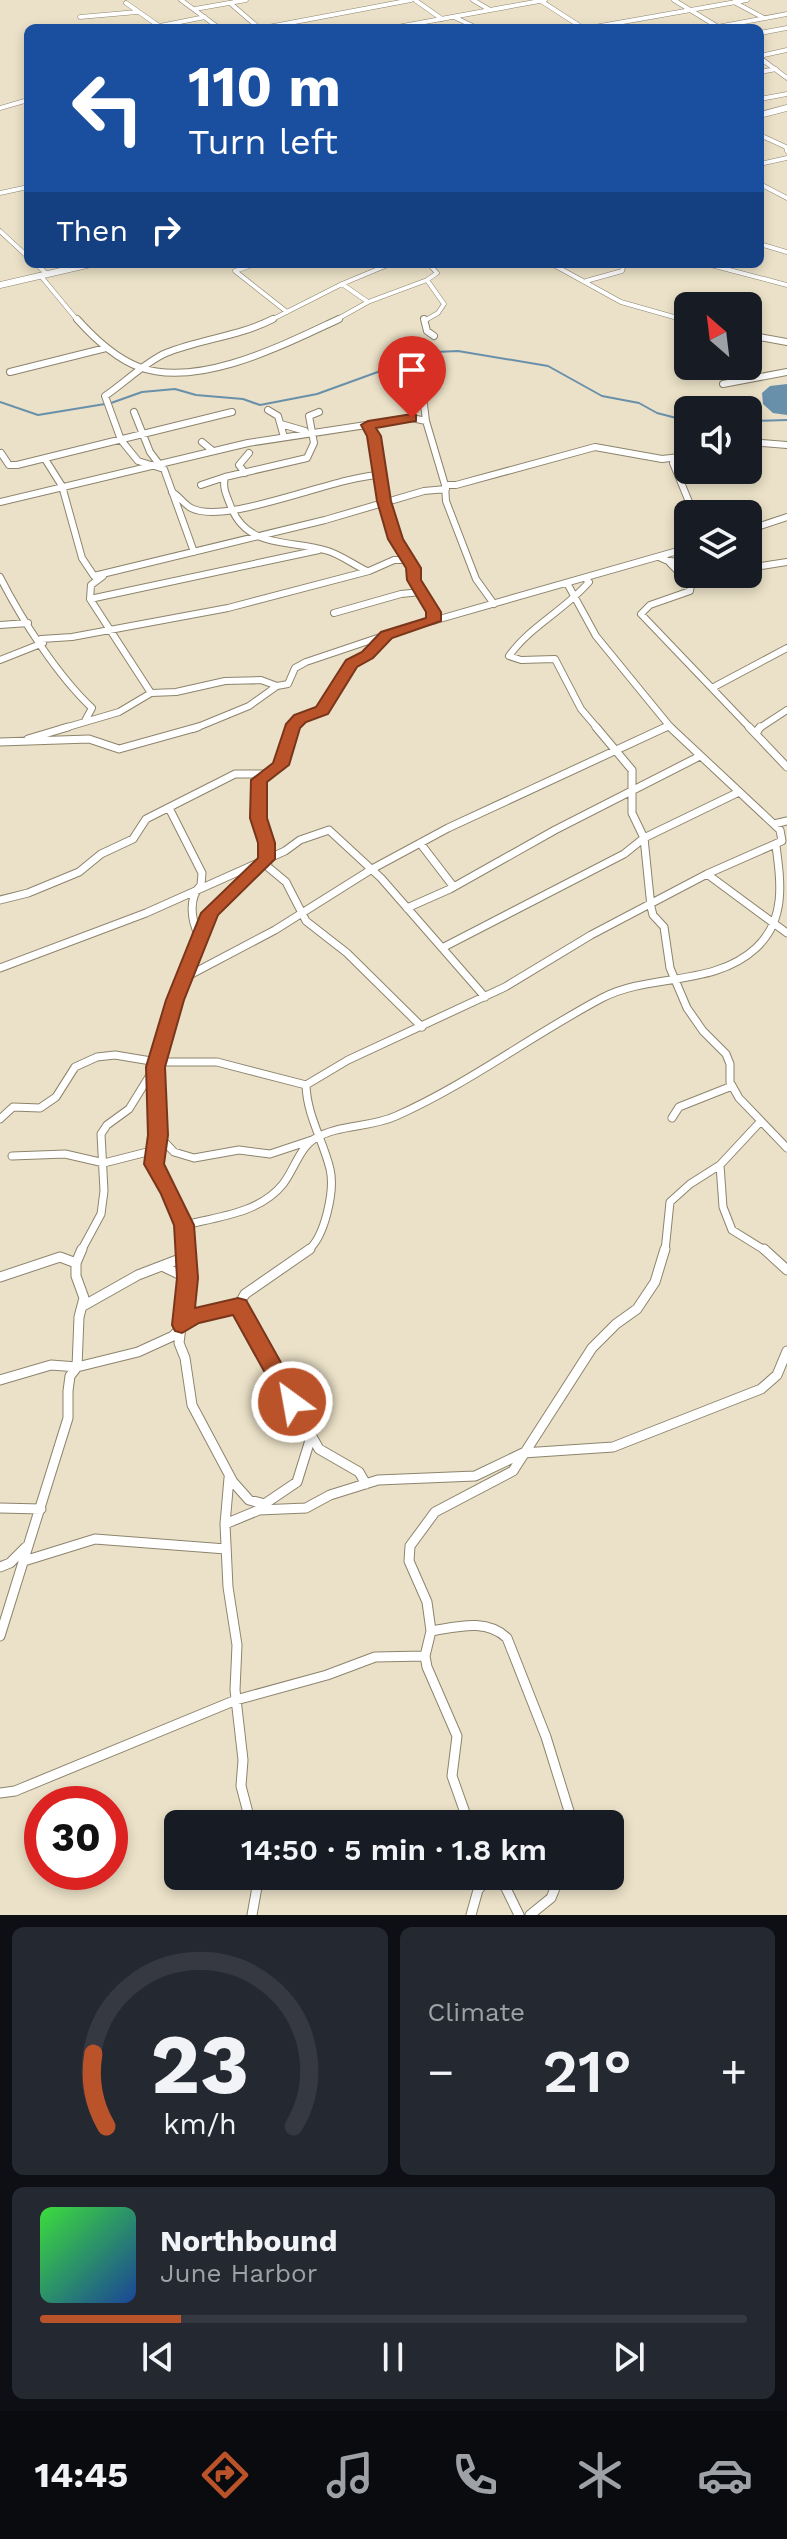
<!DOCTYPE html>
<html lang="en">
<head>
<meta charset="utf-8">
<style>
  :root { --surface:#171b24; --page:#242831; --text:#f1f3f6; --muted:#9ea1a6; --line:#363941; --accent:#ba532a }
  body { margin:0; font-family:"Work Sans",sans-serif; background:var(--page); color:var(--text); height:100vh; display:flex; flex-direction:column; font-size:30px; white-space:nowrap }
  * { box-sizing:border-box; margin:0 }
  p { font-size:26px; color:var(--muted) }
  .icon { flex:none; width:44px; height:44px; fill:none; stroke:currentColor; stroke-width:2; stroke-linecap:round; stroke-linejoin:round }
  .map { position:relative; height:1915px; overflow:hidden }
  .details { display:flex; flex-direction:column; gap:12px; padding:12px; background:#0d0f14; flex:1 }
  .details>* { flex:none }
  .guide { position:absolute; left:24px; top:24px; width:740px; height:244px; border-radius:12px; box-shadow:0 4px 12px #0003; background:#1a4fa0; color:#fff; overflow:hidden }
  .needle { width:52px; rotate:332deg }
  .controls { position:absolute; left:674px; top:292px; display:grid; gap:16px }
  .controls a { display:grid; place-items:center; width:88px; height:88px; border-radius:12px; background:var(--surface); box-shadow:0 4px 12px #0003; font-size:40px }
  .speed { position:absolute; left:24px; top:1786px; display:flex; gap:16px; font-size:40px; font-weight:700; text-align:center }
  .speed>* { display:grid; place-content:center; width:104px; height:104px; border-radius:50%; background:var(--surface); box-shadow:0 4px 12px #0003; line-height:1 }
  .speed .limit { border:12px solid #d22; background:#fff; color:#111 }
  .pin { position:absolute; display:grid; place-items:center; width:68px; height:68px; color:#fff; margin:-82px -34px; border-radius:50% 50% 50% 0; rotate:-45deg; box-shadow:0 0 8px #0007 }
  .pin .icon { rotate:45deg }
  .me { position:absolute; width:88px; margin:-44px; rotate:328deg; stroke-linejoin:round; filter:drop-shadow(0 0 6px #0008) }
  .turn { display:flex; align-items:center; gap:28px; height:168px; padding:0 32px; font-size:36px }
  .turn .icon { width:104px; height:104px; stroke-width:2.5 }
  .turn b { display:block; font-size:56px; line-height:68px }
  .then { display:flex; align-items:center; height:76px; padding:0 32px; background:#0003; gap:16px; font-size:30px }
  .big { font-size:60px; font-weight:600; line-height:1.1 }
  .details .card { flex:1; display:flex; flex-direction:column; justify-content:center; gap:12px; min-width:0; padding:0 28px; border-radius:12px; background:var(--page) }
  .details .dial { align-items:center; gap:0 }
  .dial svg { height:208px; overflow:visible; fill:none; stroke:var(--line); stroke-width:7; stroke-linecap:round; text-anchor:middle }
  .dial text { fill:var(--text); stroke:none }
  .song { display:flex; align-items:center; gap:24px }
  .cover { width:96px; height:96px; border-radius:12px; background:linear-gradient(135deg,hsl(120 70% 55%),hsl(220 70% 35%)) }
  .played { height:8px; border-radius:4px; background:linear-gradient(90deg,var(--accent) 20%,var(--line) 20%) }
  .keys { display:flex; justify-content:space-around; direction:ltr }
  .heat { display:flex; justify-content:space-between; align-items:center; font-size:44px; direction:ltr }
  .details .tiles { flex:1; display:grid; gap:12px; grid-template-columns:1fr 1fr }
  .card:last-child { grid-column:span 2 }
  .trip { position:absolute; left:164px; top:1810px; width:460px; height:80px; border-radius:12px; background:var(--surface); box-shadow:0 4px 12px #0003; font-weight:600; line-height:80px; text-align:center }
  .tabs { display:flex; height:128px; justify-content:space-around; align-items:center; background:#090b0e; color:var(--muted) }
  .tabs .icon { width:56px; height:56px }
  .tabs .selected { color:var(--accent) }
  .tabs b { font-size:36px; color:var(--text) }
  .map>svg:first-child { display:block }
  .water { fill:#6890ab }
  .lines { fill:none; stroke-linecap:round; stroke-linejoin:round }
  .stream { stroke:#6890ab; stroke-width:2 }
  .street-far3-casing { stroke:#8d846d; stroke-width:5 }
  .street-far2-casing { stroke:#8d846d; stroke-width:8 }
  .street-far1-casing { stroke:#8d846d; stroke-width:9 }
  .street-casing { stroke:#8d846d; stroke-width:11 }
  .secondary-casing { stroke:#8d846d; stroke-width:7 }
  .street-far3 { stroke:#fff; stroke-width:4 }
  .street-far2 { stroke:#fff; stroke-width:6 }
  .street-far1 { stroke:#fff; stroke-width:7 }
  .street { stroke:#fff; stroke-width:9 }
  .secondary { stroke:#fff; stroke-width:6 }
  .route { fill:#ba532a; stroke:#79361b; stroke-width:2 }
</style>
</head>
<body>
<div class="map">
<svg width="787" height="1915" viewBox="0 0 787 1915">
  <rect width="100%" height="100%" fill="#ebe1c8"/>
  <!-- water -->
  <path class="water" d="M787,384V415L773,413L763,404L762,393L770,386Z"/>
  <g class="lines">
    <!-- stream -->
    <path class="stream" d="M0,402L38,415L111,403L142,392L175,389L196,395L243,399L260,405L317,394L386,369L395,364L396,359L412,353L458,351L548,366L602,396L639,403L657,413L688,421
      M748,421L787,420"/>
    <defs>
      <path id="street-far3" d="M181,0L219,28
        M415,0L442,19
        M473,0L490,10
        M674,0L718,27
        M541,1L583,28
        M734,2L764,18
        M126,3L159,26
        M230,3L259,28
        M195,9L246,0
        M80,17L137,12
        M454,17L477,28
        M150,28L205,17
        M263,28L411,0
        M392,28L545,0
        M589,28L747,0
        M712,28L787,14
        M760,33L787,28
        M760,56L787,50
        M760,58L787,78
        M760,72L776,69
        M760,99L787,94
        M0,108L28,100
        M760,135L786,147L787,151
        M760,164L787,158
        M760,184L787,198
        M0,193L28,187
        M0,231L28,257
        M760,244L787,252
        M36,264L47,274
        M255,264L235,271L287,312
        M552,264L621,302L688,321
        M707,264L787,285
        M40,275L78,321
        M586,281L622,271L624,264
        M368,302L427,280
        M269,321L342,284
        M334,321L368,302L342,284L390,264
        M424,321L438,313L444,304L427,280L437,273L429,264"/>
      <path id="street-far2" d="M77,319C94,338 115,358 139,367C199,389 285,344 339,319
        M424,319L427,331L434,336
        M681,319L688,321
        M748,335L787,342
        M418,356L426,421L445,485L446,501L476,579L494,604
        M10,372L106,348
        M723,384L787,372
        M268,410L278,416L284,437
        M134,412L150,452L159,464
        M319,412L309,416L314,443L307,458L225,477C222,488 227,496 231,507C248,550 291,539 328,551C341,555 354,565 367,571
        M281,424L305,431
        M368,425L374,436L384,501L395,539L413,568L414,580L434,612L433,621
        M202,442L213,451
        M748,442L787,445
        M1,453L9,465H17L232,412
        M45,459L62,486L82,558L94,576L325,520L424,491L446,489
        M677,459L673,463L694,514
        M245,473L239,465L249,453
        M201,485L225,477
        M445,485H456L595,447L662,459L688,456
        M172,492C179,496 184,504 191,508C226,526 333,477 379,475
        M0,502L248,443L412,418L426,421
        M748,530L787,517
        M194,552L164,469L138,461L121,440L105,396C124,383 147,361 166,353C201,339 240,336 273,319
        M659,557L668,561L691,585L690,591L650,605L641,614L751,729
        M670,561L688,563
        M748,568L787,562
        M103,576L91,585L90,599L151,693
        M0,577C22,620 57,675 92,708L86,719
        M585,578L589,582C565,610 530,626 509,656L521,660L555,659L581,709L598,729
        M567,583L596,636L672,729
        M90,599L319,550
        M334,613L401,594L421,592
        M0,625L28,623
        M41,639L72,637L228,608L369,571L394,560H409
        M0,660L43,643
        M712,688L787,648
        M61,729L119,712L151,693L176,692L225,681L261,680L277,686
        M193,729L249,706L277,686L288,684L295,668L306,662L401,630L688,548
        M291,729L300,718L322,711L351,663L367,655L385,637
        M662,729L669,726
        M758,729L787,710"/>
      <path id="street-far1" d="M292,727L281,765C274,769 265,772 261,780C250,796 267,845 268,867L286,882L306,921L347,953L422,1027
        M596,727L632,770V813L644,838L651,907L653,915L664,927L670,968L687,1008L703,1031L726,1054L730,1064V1082L739,1098L787,1148
        M749,727L787,767
        M756,734L760,727
        M28,739L68,727
        M0,742L89,739L119,749L198,727
        M169,808L202,873L201,885C188,898 191,920 199,936
        M774,824L787,821
        M420,843L453,886
        M707,874L787,933
        M0,900L28,893L79,872L101,854L133,839L146,819L235,774H265
        M407,908L450,889L555,830L700,756
        M442,948L624,854L644,838L739,792
        M0,968L146,913L285,851L300,840L329,830L381,878L485,997
        M184,978L275,930L372,869L448,828L666,727
        M306,1085L348,1060L505,987L591,935L707,874L782,841L780,830L670,727
        M306,1085C307,1116 323,1140 330,1169C335,1190 325,1238 307,1251
        M672,1118L679,1107L732,1086
        M0,1119L13,1107L40,1108L56,1097L75,1067L97,1057L115,1055L157,1062H217L306,1085
        M158,1135L174,1152L194,1158L239,1150L270,1154L312,1140
        M12,1156L65,1154L104,1163L155,1150
        M720,1165L723,1207L732,1230L766,1251
        M184,1225C218,1217 260,1213 283,1184C294,1170 299,1149 314,1139C338,1124 370,1128 396,1116C468,1084 532,1035 602,998C650,973 714,987 756,948C786,920 781,883 776,846
        M81,1251L101,1214L104,1191L101,1134L107,1125L129,1109L155,1067
        M185,1251L184,1225L154,1164L158,1135L155,1067L175,1000L210,913L261,862
        M665,1251L670,1202L690,1184L720,1165L760,1122"/>
      <path id="street" d="M185,1249L187,1278L179,1343L185,1358L192,1405L233,1482L249,1500L265,1504
        M764,1249L787,1270
        M162,1266L187,1278
        M0,1277L60,1257L76,1263
        M83,1306L138,1275L185,1257
        M238,1306L245,1294L310,1249
        M238,1306L319,1449L359,1472L366,1484
        M0,1380L51,1365L77,1367L138,1352L173,1336L192,1317L238,1306
        M263,1505L297,1482L311,1437
        M0,1508L41,1509
        M225,1524L229,1478
        M24,1561L95,1539L226,1549
        M0,1567L10,1563L26,1547
        M431,1631C457,1627 486,1618 507,1638L546,1737L573,1824
        M0,1636L68,1418V1391L70,1376L77,1367L79,1317L84,1298L76,1276V1263L82,1249
        M0,1793L15,1791L236,1700L327,1675L375,1657L425,1656
        M251,1824L241,1786L243,1760L235,1690L237,1645L228,1587L225,1524L259,1510L306,1508L330,1495L378,1480L475,1476L523,1453L613,1447L761,1389L777,1375L787,1351
        M469,1824L452,1776L457,1736L427,1667L425,1656L431,1631L427,1602L409,1561L410,1546L435,1512L513,1471L592,1348L616,1324L637,1309L655,1282L665,1249
        M500,1876L519,1915
        M252,1915L259,1876
        M471,1915L478,1890L490,1876
        M530,1915L551,1898L560,1876"/>
      <path id="secondary" d="M760,115L787,108
        M0,285L91,264"/>
    </defs>
    <!-- street-far3 casing -->
    <use href="#street-far3" class="street-far3-casing"/>
    <!-- street-far2 casing -->
    <use href="#street-far2" class="street-far2-casing"/>
    <!-- street-far1 casing -->
    <use href="#street-far1" class="street-far1-casing"/>
    <!-- street casing -->
    <use href="#street" class="street-casing"/>
    <!-- secondary casing -->
    <use href="#secondary" class="secondary-casing"/>
    <!-- street-far3 -->
    <use href="#street-far3" class="street-far3"/>
    <!-- street-far2 -->
    <use href="#street-far2" class="street-far2"/>
    <!-- street-far1 -->
    <use href="#street-far1" class="street-far1"/>
    <!-- street -->
    <use href="#street" class="street"/>
    <!-- secondary -->
    <use href="#secondary" class="secondary"/>
  </g>
  <!-- route -->
  <path class="route" d="M412,414L416,415V421L376,428L381,436L391,501L403,539L421,568V580L441,612V621L392,638L373,658L357,667L328,714L306,722L300,728L289,765L267,782V818L275,843V859L218,915L184,1000L165,1067L168,1135L164,1164L194,1225L198,1278L195,1308L238,1298L246,1300L303,1402L300,1409L292,1411L285,1409L233,1315L199,1323L182,1333L175,1331L172,1325L177,1278L175,1242L174,1225L161,1194L144,1164L148,1135L146,1067L166,1000L201,913L258,858V843L250,818L251,780L273,763L286,724L294,715L316,707L346,660L362,652L381,632L426,618V612L407,580L406,568L388,539L377,501L367,436L361,425L368,421Z"/>
</svg>
<div class="controls">
<a><svg class="needle" viewBox="-14 -14 28 28"><path d="M0-13l5 13h-10z" fill="#e53935"/><path d="M0 13l5-13h-10z" fill="#9ea1a6"/></svg></a>
<a><svg class="icon" aria-label="sound" viewBox="0 0 24 24"><path d="M4 9h4l5-4v14l-5-4H4zM17 9q2 3 0 6"/></svg></a>
<a><svg class="icon" aria-label="layers" viewBox="0 0 24 24"><path d="M12 4l9 5-9 5-9-5zM3 14l9 5 9-5"/></svg></a>
</div>
<div class="speed"><div class="limit">30</div></div>
<div class="pin" style="left:412px;top:418px;background:#d93025"><svg class="icon" aria-label="arrive" viewBox="0 0 24 24"><path d="M6 21V4h12l-3 4 3 4H6"/></svg></div>
<svg class="me" style="left:292px;top:1402px" viewBox="-20 -20 40 40"><circle r="17" fill="#ba532a" stroke="#fff" stroke-width="3"/><path d="M0-11L8 9 0 5-8 9z" fill="#fff"/></svg>
<div class="trip">14:50 · 5 min · 1.8 km</div>
<div class="guide">
<div class="turn"><svg class="icon" aria-label="left" viewBox="0 0 24 24"><path d="M17 20v-9H6M10 6l-5 5 5 5"/></svg><div><b>110 m</b>Turn left</div></div>
<div class="then">Then<svg class="icon" aria-label="right" viewBox="0 0 24 24"><path d="M7 20v-9h11M14 6l5 5-5 5"/></svg></div>
</div>
</div>
<section class="details">
<div class="tiles">
<div class="card dial"><svg viewBox="0 0 100 80">
<path d="M14 69A42 42 0 1 1 86 69"/>
<path d="M14 69A42 42 0 0 1 9 41" stroke="#ba532a"/>
<text x="50" y="56" font-size="32" font-weight="700">23</text>
<text x="50" y="72" font-size="11">km/h</text>
</svg></div>
<div class="card"><p>Climate</p>
<div class="heat"><a>−</a><b class="big">21°</b><a>+</a></div>
</div>
<div class="card">
<div class="song"><i class="cover"></i><div><b>Northbound</b><p>June Harbor</p></div></div>
<div class="played"></div>
<div class="keys"><svg class="icon" aria-label="previous" viewBox="0 0 24 24"><path d="M18 5L8 12l10 7zM5 5v14"/></svg><svg class="icon" aria-label="pause" viewBox="0 0 24 24"><path d="M8 5v14M16 5v14"/></svg><svg class="icon" aria-label="next" viewBox="0 0 24 24"><path d="M6 5l10 7-10 7zM19 5v14"/></svg></div>
</div>
</div>
</section>
<nav class="tabs">
<b>14:45</b>
<svg class="icon selected" aria-label="directions" viewBox="0 0 24 24"><path d="M12 3l9 9-9 9-9-9zM9 14v-3h6M13 9l2 2-2 2"/></svg>
<svg class="icon" aria-label="music" viewBox="0 0 24 24"><path d="M9 18V5l10-2v13"/><circle cx="6" cy="18" r="3"/><circle cx="16" cy="16" r="3"/></svg>
<svg class="icon" aria-label="phone" viewBox="0 0 24 24"><path d="M5 4h4l2 5-3 2q2 4 5 5l2-3 5 2v4C11 20 4 13 5 4z"/></svg>
<svg class="icon" aria-label="climate" viewBox="0 0 24 24"><path d="M12 3v18M4 7l16 10M4 17L20 7"/></svg>
<svg class="icon" aria-label="car" viewBox="0 0 24 24"><path d="M5 17H2v-5l4-1 3-4h7l3 4 3 1v5h-3M9 17h6M6 11h13"/><circle cx="7" cy="17" r="2"/><circle cx="17" cy="17" r="2"/></svg>
</nav>
</body>
</html>
